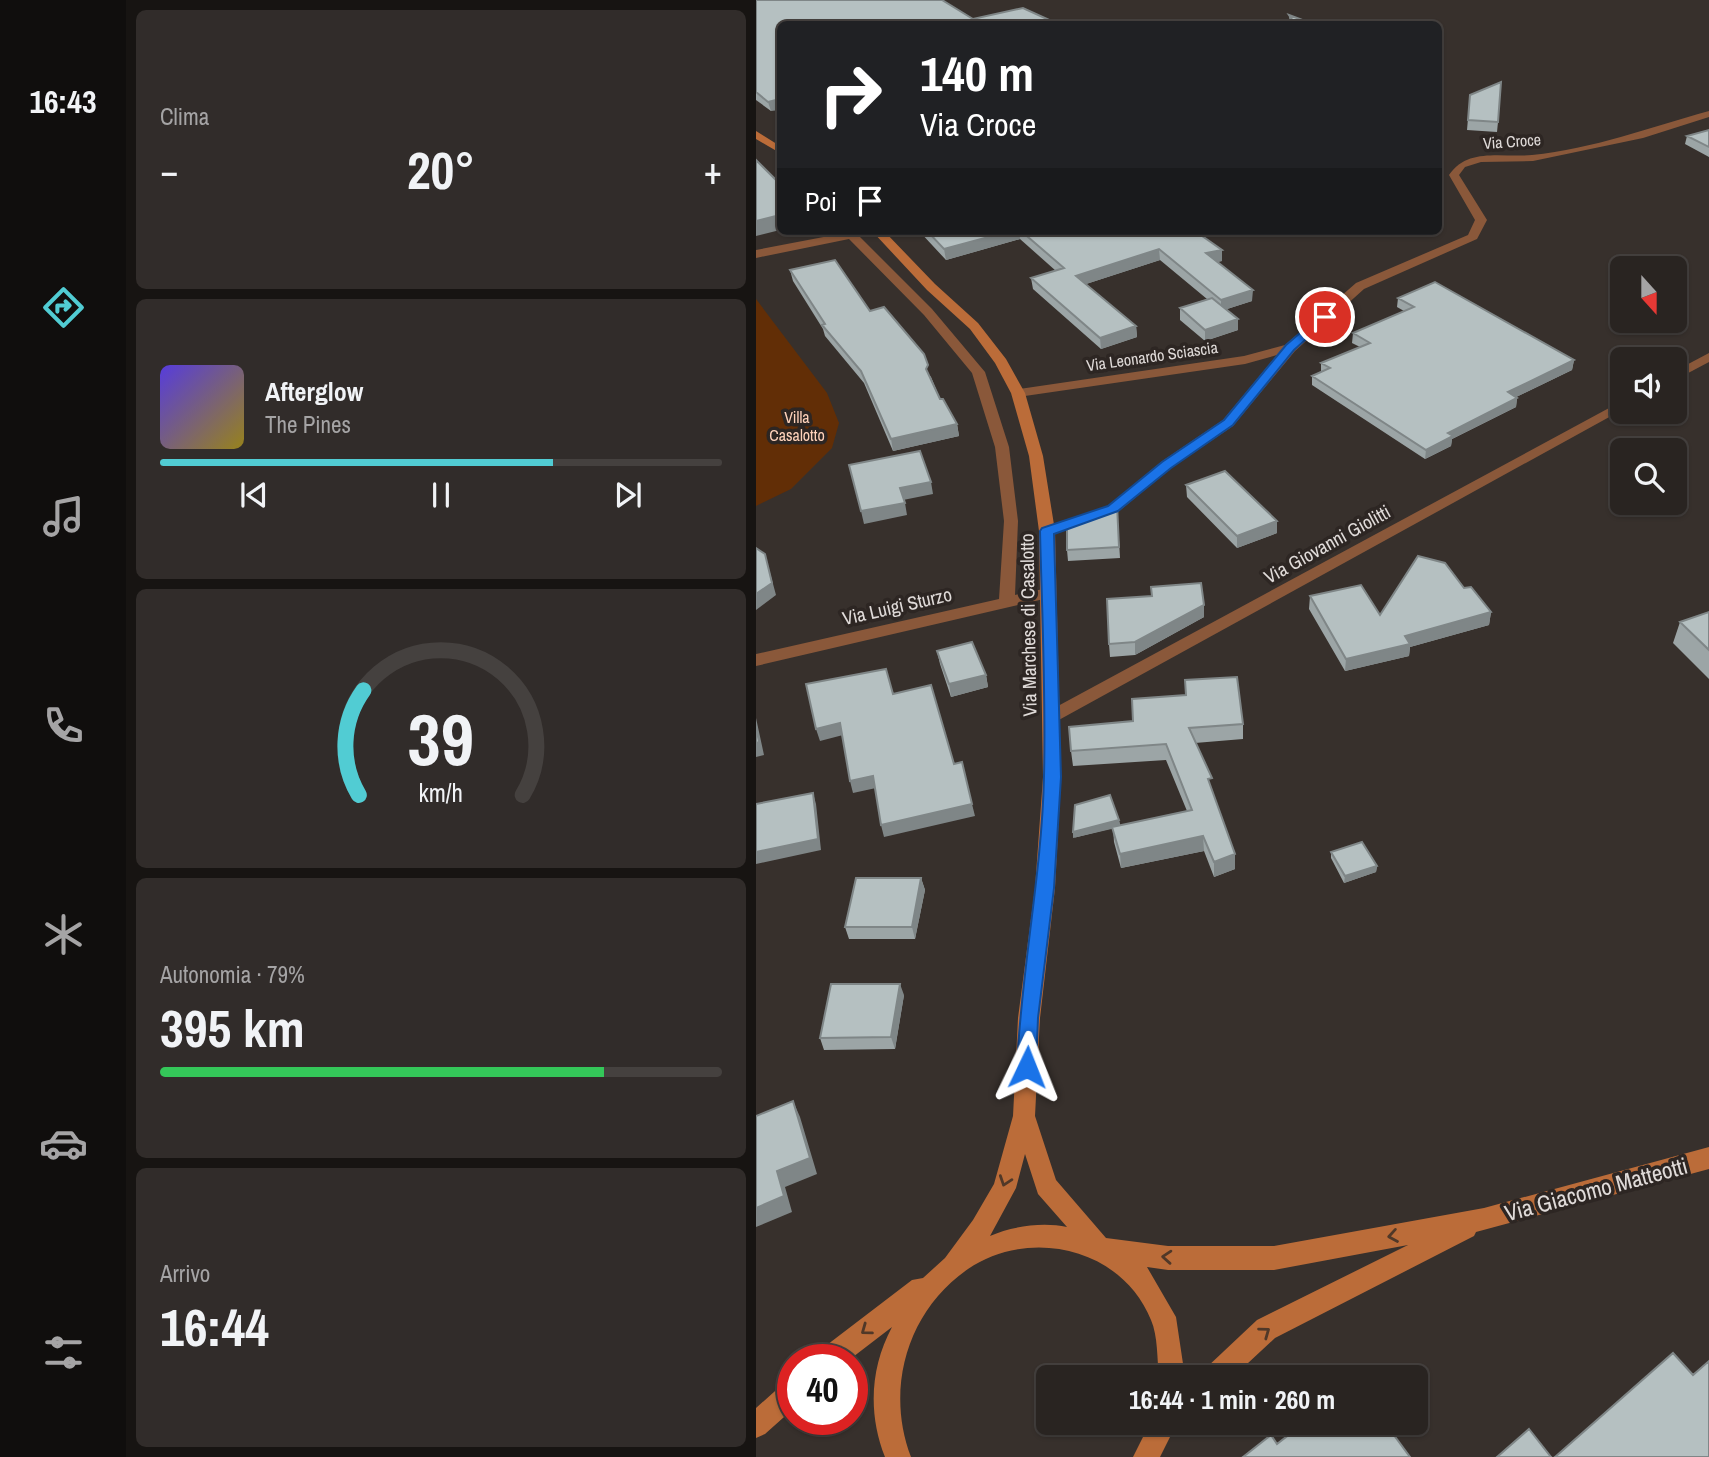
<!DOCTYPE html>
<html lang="it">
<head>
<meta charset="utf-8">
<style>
  :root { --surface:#292421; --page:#312c2a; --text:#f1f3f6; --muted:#a5a4a5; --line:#45413f; --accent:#51ccd3 }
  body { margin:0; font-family:"Archivo Narrow",sans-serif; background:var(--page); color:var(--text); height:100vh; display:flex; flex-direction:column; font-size:26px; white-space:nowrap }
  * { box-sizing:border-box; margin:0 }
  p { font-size:23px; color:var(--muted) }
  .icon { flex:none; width:38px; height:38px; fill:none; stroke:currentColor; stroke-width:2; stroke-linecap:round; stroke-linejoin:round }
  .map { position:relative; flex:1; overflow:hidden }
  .side { display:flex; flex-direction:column; gap:10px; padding:10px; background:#171412; width:630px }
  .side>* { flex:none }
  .top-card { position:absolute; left:21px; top:21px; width:665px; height:214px; border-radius:10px; box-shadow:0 2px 5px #0004,0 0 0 2px var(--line); background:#202124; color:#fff; overflow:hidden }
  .needle { width:46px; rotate:159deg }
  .tools { position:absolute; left:854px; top:256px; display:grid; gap:14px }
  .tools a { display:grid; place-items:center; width:77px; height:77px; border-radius:10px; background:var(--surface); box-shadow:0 2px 5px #0004,0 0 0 2px var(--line); font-size:35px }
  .speed { position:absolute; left:21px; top:1344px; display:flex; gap:14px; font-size:35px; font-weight:700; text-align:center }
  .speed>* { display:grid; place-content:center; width:91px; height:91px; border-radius:50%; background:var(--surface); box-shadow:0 2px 5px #0004,0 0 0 2px var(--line); line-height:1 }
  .speed .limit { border:10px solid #d22; background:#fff; color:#111 }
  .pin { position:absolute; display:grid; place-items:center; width:60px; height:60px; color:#fff; margin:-30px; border:4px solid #fff; border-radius:50%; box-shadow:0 2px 7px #0007 }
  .me { position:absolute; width:77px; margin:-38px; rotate:2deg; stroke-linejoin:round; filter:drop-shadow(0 0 5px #0008) }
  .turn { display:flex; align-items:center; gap:24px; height:147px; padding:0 28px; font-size:32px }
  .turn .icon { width:91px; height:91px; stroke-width:2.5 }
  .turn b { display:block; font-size:49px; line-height:60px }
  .then { display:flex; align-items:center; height:66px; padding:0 28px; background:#0003; gap:14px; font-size:26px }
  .big { font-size:52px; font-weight:700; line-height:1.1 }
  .side .widget { flex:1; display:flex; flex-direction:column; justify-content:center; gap:10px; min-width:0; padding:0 24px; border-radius:10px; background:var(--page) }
  .side .dial { align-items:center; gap:0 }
  .dial svg { height:182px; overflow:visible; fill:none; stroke:var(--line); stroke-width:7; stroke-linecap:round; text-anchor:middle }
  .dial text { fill:var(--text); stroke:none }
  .song { display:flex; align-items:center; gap:21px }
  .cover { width:84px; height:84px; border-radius:10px; background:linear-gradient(135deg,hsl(250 70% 55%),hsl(50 70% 35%)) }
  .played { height:7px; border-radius:4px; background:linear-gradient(90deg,var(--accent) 70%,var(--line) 70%) }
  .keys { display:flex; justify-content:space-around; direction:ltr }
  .heat { display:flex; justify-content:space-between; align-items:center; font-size:38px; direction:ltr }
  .charge { height:10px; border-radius:5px; background:linear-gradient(90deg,#34c759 79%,var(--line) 0) }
  .trip { position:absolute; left:280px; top:1365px; width:392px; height:70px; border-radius:10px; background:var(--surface); box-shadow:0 2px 5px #0004,0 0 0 2px var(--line); font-weight:700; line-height:70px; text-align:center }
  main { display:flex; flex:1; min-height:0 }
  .menu { display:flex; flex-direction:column; width:126px; justify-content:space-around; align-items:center; background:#100e0d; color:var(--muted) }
  .menu .icon { width:49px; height:49px }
  .menu .current { color:var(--accent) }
  .menu b { font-size:32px; color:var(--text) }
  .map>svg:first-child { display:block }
  .green { fill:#622e06 }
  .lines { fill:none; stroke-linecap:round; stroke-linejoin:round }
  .street { fill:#8a583a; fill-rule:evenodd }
  .secondary { fill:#bb6c39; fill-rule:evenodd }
  .wall { fill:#9ca5a6 }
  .shaded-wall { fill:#7f8687 }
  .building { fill:#b5c0c1; stroke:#7f8687; stroke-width:2 }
  .oneway { stroke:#503828 }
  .route { fill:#1a73e8; stroke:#114b97; stroke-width:2 }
  .labels { text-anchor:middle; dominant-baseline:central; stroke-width:7; stroke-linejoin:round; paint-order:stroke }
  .far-street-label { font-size:16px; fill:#e0dbd9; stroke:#2d2623 }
  .far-park-label { font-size:16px; fill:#ffd3bb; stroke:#2d2623 }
  .street-label { font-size:19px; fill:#e0dbd9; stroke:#2d2623 }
  .near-street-label { font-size:23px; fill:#e0dbd9; stroke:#2d2623 }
</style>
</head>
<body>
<main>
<nav class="menu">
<b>16:43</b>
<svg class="icon current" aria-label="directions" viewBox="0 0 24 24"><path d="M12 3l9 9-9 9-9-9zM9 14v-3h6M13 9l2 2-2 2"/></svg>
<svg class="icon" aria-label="music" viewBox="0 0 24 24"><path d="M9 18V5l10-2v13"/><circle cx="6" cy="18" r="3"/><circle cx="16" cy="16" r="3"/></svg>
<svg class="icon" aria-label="phone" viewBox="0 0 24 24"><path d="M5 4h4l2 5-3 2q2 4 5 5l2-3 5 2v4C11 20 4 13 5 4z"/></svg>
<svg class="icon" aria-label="climate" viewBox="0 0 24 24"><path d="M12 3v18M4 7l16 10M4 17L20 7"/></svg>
<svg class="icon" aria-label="car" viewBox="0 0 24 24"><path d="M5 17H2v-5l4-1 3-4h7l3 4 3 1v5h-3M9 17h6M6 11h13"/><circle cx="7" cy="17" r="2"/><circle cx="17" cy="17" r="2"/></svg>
<svg class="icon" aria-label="filters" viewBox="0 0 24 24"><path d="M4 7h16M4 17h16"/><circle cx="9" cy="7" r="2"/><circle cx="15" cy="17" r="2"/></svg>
</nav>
<section class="side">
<div class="widget"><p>Clima</p>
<div class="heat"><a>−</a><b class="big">20°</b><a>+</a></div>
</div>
<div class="widget">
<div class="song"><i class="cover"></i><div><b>Afterglow</b><p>The Pines</p></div></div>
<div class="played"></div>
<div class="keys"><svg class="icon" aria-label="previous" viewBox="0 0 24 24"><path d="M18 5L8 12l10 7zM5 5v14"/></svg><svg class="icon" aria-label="pause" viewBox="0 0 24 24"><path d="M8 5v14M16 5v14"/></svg><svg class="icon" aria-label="next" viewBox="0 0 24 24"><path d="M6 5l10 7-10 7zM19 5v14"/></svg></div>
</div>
<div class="widget dial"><svg viewBox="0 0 100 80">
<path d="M14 69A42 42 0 1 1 86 69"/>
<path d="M14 69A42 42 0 0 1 16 23" stroke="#51ccd3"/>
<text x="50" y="56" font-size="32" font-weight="700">39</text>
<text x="50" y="72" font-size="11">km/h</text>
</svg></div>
<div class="widget"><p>Autonomia · 79%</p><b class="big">395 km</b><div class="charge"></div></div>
<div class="widget"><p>Arrivo</p><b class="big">16:44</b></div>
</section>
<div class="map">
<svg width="953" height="1457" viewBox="0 0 953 1457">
  <rect width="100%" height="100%" fill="#37302c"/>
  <!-- green -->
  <path class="green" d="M0,299L71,393L83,423L76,448L35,489L0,506Z"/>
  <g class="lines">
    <!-- street -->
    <path class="street" d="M953,111V117L887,138L777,161L725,162L709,167L703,175L731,220L721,239L608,289L539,351L477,426L415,468L362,512L291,536L283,531L286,528L352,506L405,462L467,420L521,355L489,364L262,397L257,396V390L488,356L529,345L600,283L712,235L719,220L693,175C712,147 746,158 776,155C837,149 895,127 953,111Z
      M99,231H122L104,237L176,309L229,372L253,447L262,521L259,595L292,588L300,593L292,598L0,666V654L243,599L248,521L239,447L216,373L168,315L93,239L0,258V250Z
      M953,353V362L919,380V371Z
      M866,401V410L301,721L295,723L286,717L289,713Z"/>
    <!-- secondary -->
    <path class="secondary" d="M0,131L24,146V153L0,139Z
      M116,231H128L179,284L222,323L250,359L269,393L287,456L299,531L305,777L299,888L284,1018L279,1116L300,1180L350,1238L412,1246H518L728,1208L953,1147V1169L720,1232L718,1236L519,1338L477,1377H446L450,1368L501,1320L652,1245L518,1270H412L391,1267L420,1317L429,1377H403C401,1359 402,1336 395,1320C366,1248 274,1227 212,1269C151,1311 129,1389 155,1457H129C112,1414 114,1368 136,1327L93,1360H60L63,1351L156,1280L167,1278L189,1258L217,1220L238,1184L257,1116L262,1018L279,888L287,777L283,531L273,456L255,393L239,363L214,329L171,290ZM269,1154L282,1194L311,1227C287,1222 256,1226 234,1236L260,1188Z
      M37,1379V1409L9,1434L0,1438V1408L28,1383Z
      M394,1423H421L404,1457H377Z"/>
  </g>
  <!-- wall -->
  <path class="wall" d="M0,0L217,19L302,24H24L15,111L0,100Z
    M533,15L557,24H534Z
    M714,95L742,122L741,132L711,130Z
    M953,130V157L929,144L931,136Z
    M163,231H439L466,261L461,262L496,301L471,309L482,330L449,341L424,320V308L451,299L404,260L330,284L380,326L381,337L345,349L277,289L275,278L300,271L264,239L190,260Z
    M34,270L114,311L175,377L184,399L201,424L203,436L137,451L108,383L69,336L67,329L37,281Z
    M642,298L818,360L816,370L760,397L761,398L760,407L696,439L695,446L669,459L556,385V376L565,372V363L604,347L596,343L597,333L648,311L641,307Z
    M430,485L521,521V533L481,548L431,497Z
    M361,504L364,558L312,561L311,550Z
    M708,588L735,612L733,625L654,647L653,656L589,671L553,609L554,596L624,615Z
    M448,605V617L379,655L354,657L353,644Z
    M953,612V679L917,643L924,622Z
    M181,651L230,675L232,687L195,697L184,664Z
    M429,680L487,724V739L439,743L456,790L479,869L458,877L448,851L365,868L358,842L357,828L317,838L363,820L364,825L431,811L410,760L317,766L315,751L377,721L430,695Z
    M575,852L621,866L620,872L588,883L575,858Z
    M165,878L169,890L159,939H93L89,927Z
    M148,995L139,1049L68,1050L64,1038Z"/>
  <!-- shaded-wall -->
  <path class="shaded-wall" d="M24,99V110L15,111L12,102Z
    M24,215V230L0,236V221Z
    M255,231H263L264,239L190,260L188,249Z
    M403,249L404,260L321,287L320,276Z
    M466,250V261L450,264V253Z
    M497,290L496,301L465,311V300Z
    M482,319V330L449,341V330Z
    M380,326L381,337L345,349L344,338Z
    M818,360L816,370L750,402L752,392Z
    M761,398L760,407L696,439L695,446L669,459L670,450L692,433Z
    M201,424L203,436L137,451L135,439Z
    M175,482L177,494L147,500L144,488Z
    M149,503L151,515L108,524L105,511Z
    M521,521V533L481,548V536Z
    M9,554L20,595L0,610V594Z
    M448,605V617L379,655V642Z
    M735,612L733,625L654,647L653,656L589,671L590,659L649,636Z
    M230,675L232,687L195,697L193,684Z
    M0,718L8,755L0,757Z
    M84,723L87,735L64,741L60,729Z
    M117,776L120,788L97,793L94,781Z
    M57,793L60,804L65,850L0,864V852Z
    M216,804L219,816L128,837L125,825Z
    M363,820L364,827L317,838V832Z
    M447,836L448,851L365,868L364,854Z
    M479,854V869L458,877V862Z
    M621,866L620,872L588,883L589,876Z
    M165,878L169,890L159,939L156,927Z
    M144,984L148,995L139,1049L135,1037Z
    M37,1101L44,1117L61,1174L29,1187L36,1212L0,1227V1208L21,1171Z"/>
  <!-- building -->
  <path class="building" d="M0,0H186L217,19L267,8L302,24H24V99L12,102L0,92Z
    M533,15L557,24H539Z
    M745,82L742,122L712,120L714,95Z
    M953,130V147L931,136Z
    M0,160L24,184V215L0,221Z
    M171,231H255L188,249Z
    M265,231H439L466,250L450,253L497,290L465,300L403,249L320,276L380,326L344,338L275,278L308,268Z
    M79,260L114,311L128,307L168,354L172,365L170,369L184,399H187L201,424L135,439L105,371L66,325L69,324L34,270Z
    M679,282L818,360L752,392L761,398L692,433L697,436L670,450L556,376L574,368L565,363L614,343L597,333L658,307L642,298Z
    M456,298L482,319L449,330L424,308Z
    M164,451L175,482L144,488L149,503L105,511L93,465Z
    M469,471L521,521L481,536L430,485Z
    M361,504L363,547L311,550V522Z
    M0,548L9,554L16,583L0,594Z
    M662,556L689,563L708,588L715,587L735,612L649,636L654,644L590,659L554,596L605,585L624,615Z
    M445,583L448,605L379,642L353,644L351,599L396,596L395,587Z
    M953,612V650L924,622Z
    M216,642L230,675L193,684L181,651Z
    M130,669L137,694L175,685L198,764L206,762L216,804L125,825L117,776L94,781L84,723L60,729L50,684Z
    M481,677L487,724L433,728L456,778L452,779L479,854L458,862L447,836L364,854L356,827L436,810L410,744L315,751L313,727L377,721L376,699L430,695L429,680Z
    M0,726L3,742L0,743Z
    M57,793L62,839L0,852V804Z
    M354,795L363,820L317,832L319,805Z
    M606,842L621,866L589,876L575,852Z
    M100,878H165L156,927H89Z
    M75,984H144L135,1037L64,1038Z
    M37,1101L54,1158L21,1171L28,1196L0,1208V1116Z
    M917,1353L937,1375L953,1361V1457H799Z
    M548,1423H629L654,1457H487L515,1435L521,1444Z
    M773,1429L795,1457H741Z"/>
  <!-- one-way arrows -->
  <defs><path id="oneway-chevron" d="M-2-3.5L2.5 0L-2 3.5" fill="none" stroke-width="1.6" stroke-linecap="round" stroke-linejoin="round" transform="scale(1.75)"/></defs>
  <g class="oneway">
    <use href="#oneway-chevron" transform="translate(249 1181) rotate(109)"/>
    <use href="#oneway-chevron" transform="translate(637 1236) rotate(170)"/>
    <use href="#oneway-chevron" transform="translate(411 1257) rotate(-176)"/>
    <use href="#oneway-chevron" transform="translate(110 1330) rotate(144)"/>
    <use href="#oneway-chevron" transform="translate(509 1332) rotate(-36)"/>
  </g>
  <!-- route -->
  <path class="route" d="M565,315L575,317L538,350L477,425L415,468L362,511L298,534L305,777L298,888L282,1018L280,1067L278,1073L271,1076L264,1073L261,1067C265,970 286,874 288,776C290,695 286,613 284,531L286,528L352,506L406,462L468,420L530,345Z"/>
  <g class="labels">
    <!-- far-street labels -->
    <g class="far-street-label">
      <text transform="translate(756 141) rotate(-4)">Via Croce</text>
      <text transform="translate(396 356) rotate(-8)">Via Leonardo Sciascia</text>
    </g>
    <!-- far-park labels -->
    <g class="far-park-label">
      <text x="41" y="417">Villa<tspan x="41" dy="18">Casalotto</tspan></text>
    </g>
    <!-- street labels -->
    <g class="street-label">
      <text transform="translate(571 544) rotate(-29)">Via Giovanni Giolitti</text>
      <text transform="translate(141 606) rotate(-13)">Via Luigi Sturzo</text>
      <text transform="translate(272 625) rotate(-91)">Via Marchese di Casalotto</text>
    </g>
    <!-- near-street labels -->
    <g class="near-street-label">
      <text transform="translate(840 1189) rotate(-15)">Via Giacomo Matteotti</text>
    </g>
  </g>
</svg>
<div class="tools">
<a><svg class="needle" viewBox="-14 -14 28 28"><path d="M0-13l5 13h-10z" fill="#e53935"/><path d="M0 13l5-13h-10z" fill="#a5a4a5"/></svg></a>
<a><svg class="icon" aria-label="sound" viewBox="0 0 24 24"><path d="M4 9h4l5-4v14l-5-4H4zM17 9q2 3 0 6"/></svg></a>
<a><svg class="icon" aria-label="search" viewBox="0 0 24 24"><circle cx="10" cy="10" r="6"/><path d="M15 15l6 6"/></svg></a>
</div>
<div class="speed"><div class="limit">40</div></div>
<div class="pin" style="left:569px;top:317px;background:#d93025"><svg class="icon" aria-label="arrive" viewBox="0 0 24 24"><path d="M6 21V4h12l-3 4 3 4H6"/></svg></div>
<svg class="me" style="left:271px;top:1067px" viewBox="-20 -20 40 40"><path d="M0-17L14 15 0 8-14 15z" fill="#1a73e8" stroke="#fff" stroke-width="4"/></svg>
<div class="trip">16:44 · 1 min · 260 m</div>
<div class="top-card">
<div class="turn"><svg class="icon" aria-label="right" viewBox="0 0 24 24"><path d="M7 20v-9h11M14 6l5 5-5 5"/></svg><div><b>140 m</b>Via Croce</div></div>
<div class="then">Poi<svg class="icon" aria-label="arrive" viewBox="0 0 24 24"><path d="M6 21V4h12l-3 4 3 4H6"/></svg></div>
</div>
</div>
</main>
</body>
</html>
